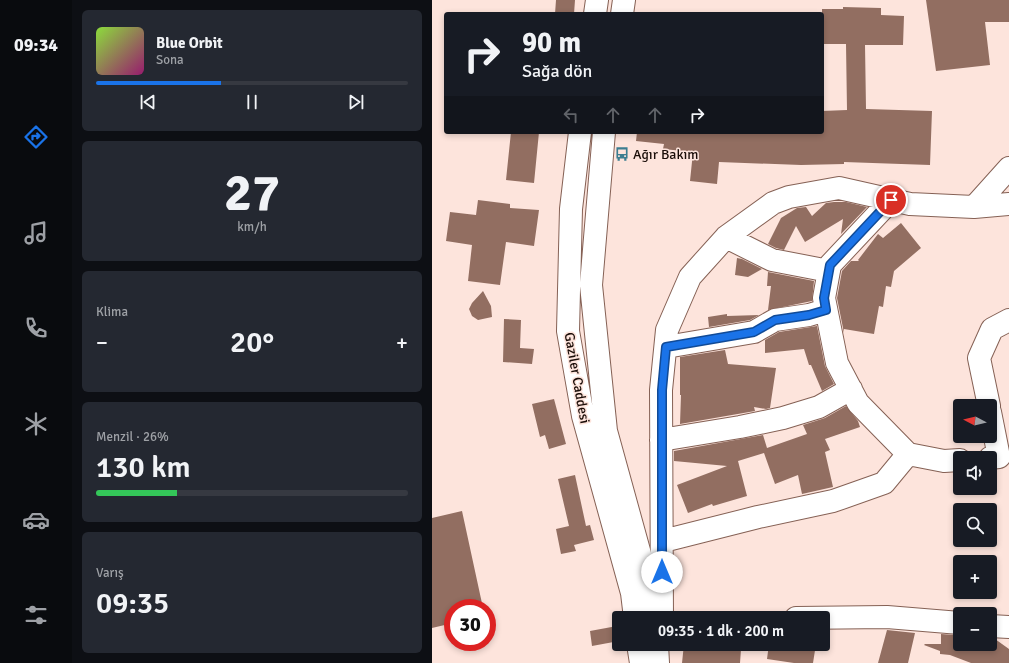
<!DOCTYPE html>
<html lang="tr">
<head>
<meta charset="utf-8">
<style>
  :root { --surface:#171b24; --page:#242831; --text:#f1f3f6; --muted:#9ea1a6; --line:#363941; --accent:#1a73e8 }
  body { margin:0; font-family:Signika,sans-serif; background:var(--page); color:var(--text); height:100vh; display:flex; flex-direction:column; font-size:15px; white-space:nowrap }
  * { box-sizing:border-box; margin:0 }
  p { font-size:13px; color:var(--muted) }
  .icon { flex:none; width:22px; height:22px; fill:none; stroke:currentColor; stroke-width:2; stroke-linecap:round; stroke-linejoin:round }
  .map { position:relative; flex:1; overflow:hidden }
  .details { display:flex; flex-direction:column; gap:10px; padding:10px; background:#0d0f14; width:360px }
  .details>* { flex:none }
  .hud { position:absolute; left:12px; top:12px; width:380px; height:122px; border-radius:4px; box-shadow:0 2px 6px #0003; background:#171b24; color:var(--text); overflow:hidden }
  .needle { width:26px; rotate:277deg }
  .controls { position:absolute; left:521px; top:399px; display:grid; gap:8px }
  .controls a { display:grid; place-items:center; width:44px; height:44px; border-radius:4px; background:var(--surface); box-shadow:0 2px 6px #0003; font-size:20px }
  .speed { position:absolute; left:12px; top:599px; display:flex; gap:8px; font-size:20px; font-weight:700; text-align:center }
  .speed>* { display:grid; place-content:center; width:52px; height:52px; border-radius:50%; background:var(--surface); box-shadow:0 2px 6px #0003; line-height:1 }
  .speed .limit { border:6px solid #d22; background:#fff; color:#111 }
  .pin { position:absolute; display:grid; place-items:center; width:34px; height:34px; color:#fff; margin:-17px; border:2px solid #fff; border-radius:50%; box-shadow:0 1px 4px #0007 }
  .me { position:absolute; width:44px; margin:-22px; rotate:0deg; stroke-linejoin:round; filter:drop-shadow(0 0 3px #0008) }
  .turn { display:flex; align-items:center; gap:14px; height:84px; padding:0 12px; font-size:18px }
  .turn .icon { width:52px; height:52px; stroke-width:2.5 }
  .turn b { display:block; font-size:28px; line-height:34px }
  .lanes { display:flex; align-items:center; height:38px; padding:0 12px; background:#0003; justify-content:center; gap:20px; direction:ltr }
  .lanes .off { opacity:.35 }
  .big { font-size:30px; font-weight:600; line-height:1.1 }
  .details .tile { flex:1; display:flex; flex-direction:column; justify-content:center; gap:6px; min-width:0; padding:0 14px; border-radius:6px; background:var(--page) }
  .details .dial { align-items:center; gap:0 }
  .dial b { font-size:52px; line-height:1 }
  .song { display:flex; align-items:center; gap:12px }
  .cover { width:48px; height:48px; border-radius:6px; background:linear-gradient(135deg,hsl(90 70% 55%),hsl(320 70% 35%)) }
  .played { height:4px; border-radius:2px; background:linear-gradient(90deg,var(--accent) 40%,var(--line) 40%) }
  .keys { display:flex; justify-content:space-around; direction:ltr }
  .heat { display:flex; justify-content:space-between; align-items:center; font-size:22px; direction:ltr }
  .charge { height:6px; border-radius:3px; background:linear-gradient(90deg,#34c759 26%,var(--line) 0) }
  .trip { position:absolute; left:180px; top:611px; width:218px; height:40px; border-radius:4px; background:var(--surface); box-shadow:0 2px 6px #0003; font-weight:600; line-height:40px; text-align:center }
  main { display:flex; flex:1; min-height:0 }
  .tabs { display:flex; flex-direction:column; width:72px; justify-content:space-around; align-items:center; background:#090b0e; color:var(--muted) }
  .tabs .icon { width:28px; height:28px }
  .tabs .active { color:var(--accent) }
  .tabs b { font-size:18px; color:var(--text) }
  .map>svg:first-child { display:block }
  .building { fill:#926e61 }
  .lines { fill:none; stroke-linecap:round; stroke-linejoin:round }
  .minor-casing { stroke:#856155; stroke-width:24 }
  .major-casing { stroke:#856155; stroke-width:24 }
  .minor { stroke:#fff; stroke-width:22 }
  .major { stroke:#fff; stroke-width:22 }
  .route-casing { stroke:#114b97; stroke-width:10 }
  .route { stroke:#1a73e8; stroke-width:7 }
  .labels { text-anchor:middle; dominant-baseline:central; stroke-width:3; stroke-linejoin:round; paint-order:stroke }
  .poi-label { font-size:14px; fill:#1a0d08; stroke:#fde4dc; text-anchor:start }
  .street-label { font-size:14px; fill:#1a0d08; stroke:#fde4dc }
</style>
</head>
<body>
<main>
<nav class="tabs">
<b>09:34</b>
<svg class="icon active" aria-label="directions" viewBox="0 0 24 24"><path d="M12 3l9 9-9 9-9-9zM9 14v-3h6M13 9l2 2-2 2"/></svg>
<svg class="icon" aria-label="music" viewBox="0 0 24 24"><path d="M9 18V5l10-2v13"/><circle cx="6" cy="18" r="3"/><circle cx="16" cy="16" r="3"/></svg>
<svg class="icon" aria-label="phone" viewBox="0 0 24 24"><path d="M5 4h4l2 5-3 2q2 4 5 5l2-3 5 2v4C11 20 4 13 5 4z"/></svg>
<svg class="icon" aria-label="climate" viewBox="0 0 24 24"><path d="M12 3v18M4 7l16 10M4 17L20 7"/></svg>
<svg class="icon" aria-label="car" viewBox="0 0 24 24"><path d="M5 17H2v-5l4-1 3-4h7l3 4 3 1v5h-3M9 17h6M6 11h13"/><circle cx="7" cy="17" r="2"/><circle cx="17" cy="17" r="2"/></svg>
<svg class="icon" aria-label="filters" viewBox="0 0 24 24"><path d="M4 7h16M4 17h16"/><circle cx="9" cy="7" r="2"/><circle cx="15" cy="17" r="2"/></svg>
</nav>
<section class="details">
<div class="tile">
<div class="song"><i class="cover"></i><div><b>Blue Orbit</b><p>Sona</p></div></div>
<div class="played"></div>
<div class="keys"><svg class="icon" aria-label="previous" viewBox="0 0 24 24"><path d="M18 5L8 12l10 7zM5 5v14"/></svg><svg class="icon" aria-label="pause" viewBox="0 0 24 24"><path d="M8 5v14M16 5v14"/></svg><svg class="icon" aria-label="next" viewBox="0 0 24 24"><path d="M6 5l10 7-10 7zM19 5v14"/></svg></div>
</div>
<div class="tile dial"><b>27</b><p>km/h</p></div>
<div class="tile"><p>Klima</p>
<div class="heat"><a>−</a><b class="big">20°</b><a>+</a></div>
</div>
<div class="tile"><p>Menzil · 26%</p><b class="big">130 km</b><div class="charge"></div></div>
<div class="tile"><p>Varış</p><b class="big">09:35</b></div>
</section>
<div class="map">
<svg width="577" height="663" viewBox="0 0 577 663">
  <rect width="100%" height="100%" fill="#fde4dc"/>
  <!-- building -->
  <path class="building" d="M124,0H143L142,14H123Z
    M494,0H577V22H553L558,65L504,71Z
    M411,7L449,8V15L472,16L471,45H433L434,109L500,111L498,165L412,162V164L369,165L287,162L285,184L258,181L261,152L231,149L232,144L204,141L205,132H390V111L415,110L414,44H390V9H411Z
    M79,132H107L102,183L74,180Z
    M46,200L78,204V208L107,210L102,246L74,242L68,285L36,281L40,245L14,241L18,212L44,215Z
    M402,202H414L435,207L409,234L411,219L373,242L364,226L352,250L344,248L336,244L349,218L365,208L374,207L380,216L394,203Z
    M469,223L489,248L462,271L459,287L454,286L451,307L447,306L442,334L412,329V333L405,298L410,271L419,261H427L426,260L446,234L451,238Z
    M305,258L310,259L330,269L316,277L303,275Z
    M336,272L382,281L380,301L336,310L339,286H335Z
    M51,291L59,306L60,317L46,320L40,316L37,309L40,303Z
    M295,314V316L327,315L318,320L277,327L276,317Z
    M72,319L89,320L88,348L102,349L100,364L71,362Z
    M385,326L393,366L402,384L390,391L379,365H377L372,349L333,353V340L347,332Z
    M293,350L296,364L344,368L338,408L334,409L322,407L323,411L248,424L249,395H248V357Z
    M122,399L134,444L117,449L113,435L108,437L100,404Z
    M414,406L426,421L428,427L393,439L398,450L393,452L401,487L370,494L366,475L343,484L332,453L306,461L315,496L281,506L280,504L256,513L245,485L295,466L242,461V451L331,435L335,448L375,434L371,425L393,418Z
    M143,475L154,526L158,525L162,540L142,545L144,551L129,554L124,529L137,526L126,479Z
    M30,511L51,608H21V623L0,628V518Z
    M185,626L187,641L160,646L158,631Z
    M455,630L483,633L476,663H446Z
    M509,634L523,635V644H560L561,639H563L577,649V663H539L518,655L508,654V651L492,645L493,644H509Z
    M252,644H282L281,647L309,649L308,663H250Z
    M337,644H384L381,663H362L335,659Z"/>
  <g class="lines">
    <defs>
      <path id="minor" d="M459,200L398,265L392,298L405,363L426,403L476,454L512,461L528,460
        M542,207L577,168
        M294,237L340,260L397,271
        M234,347L322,332L343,320L377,315L394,310
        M557,406L547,358L560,329L577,320
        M229,440L308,427L351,418L387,407L419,389
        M558,458L567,457L558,412
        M231,541L326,517L401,501L452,483L476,454
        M230,618L229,390L235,330L258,277L294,237L341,203L357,197L407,188L478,204L542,207L577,204
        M364,618L455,617L528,623
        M558,626L577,627"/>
      <path id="major" d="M163,14L165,0
        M190,14L192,0
        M148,132L139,209L136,331L151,416L200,593L203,618
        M172,132L159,285L174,431L214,576L223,618
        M206,644L209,663
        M225,644L226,663"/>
    </defs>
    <!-- minor casing -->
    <use href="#minor" class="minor-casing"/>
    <!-- major casing -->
    <use href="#major" class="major-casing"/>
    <!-- minor -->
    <use href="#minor" class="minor"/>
    <!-- major -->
    <use href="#major" class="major"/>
  </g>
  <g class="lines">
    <defs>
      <path id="route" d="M230,572V390L234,347L322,332L343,320L377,315L394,310L392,298L398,265L459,200"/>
    </defs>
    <!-- route casing -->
    <use href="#route" class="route-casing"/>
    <!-- route -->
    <use href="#route" class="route"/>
  </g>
  <!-- icons -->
  <defs>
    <symbol id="bus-bare" viewBox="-9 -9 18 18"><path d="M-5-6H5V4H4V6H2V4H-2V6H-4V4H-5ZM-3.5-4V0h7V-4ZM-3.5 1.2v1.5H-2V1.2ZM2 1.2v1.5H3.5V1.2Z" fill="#3c7d90" stroke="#fde4dc" stroke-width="2.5" paint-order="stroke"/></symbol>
  </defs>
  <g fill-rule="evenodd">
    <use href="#bus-bare" x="180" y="144" width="20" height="20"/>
  </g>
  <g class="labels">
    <!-- poi labels -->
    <g class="poi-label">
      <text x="201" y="154">Ağır Bakım</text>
    </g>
    <!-- street labels -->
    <g class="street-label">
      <text transform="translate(145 378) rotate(80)">Gaziler Caddesi</text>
    </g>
  </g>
</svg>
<div class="controls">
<a><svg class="needle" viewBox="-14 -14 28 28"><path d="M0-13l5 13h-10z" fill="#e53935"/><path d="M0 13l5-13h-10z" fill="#9ea1a6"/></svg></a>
<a><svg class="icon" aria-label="sound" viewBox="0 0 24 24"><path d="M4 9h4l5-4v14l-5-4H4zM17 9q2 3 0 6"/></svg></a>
<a><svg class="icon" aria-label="search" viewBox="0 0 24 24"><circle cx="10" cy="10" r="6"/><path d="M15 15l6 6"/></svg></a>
<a>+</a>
<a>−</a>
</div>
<div class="speed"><div class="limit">30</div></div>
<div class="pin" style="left:459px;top:200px;background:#d93025"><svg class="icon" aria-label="arrive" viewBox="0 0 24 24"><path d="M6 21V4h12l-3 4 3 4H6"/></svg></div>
<svg class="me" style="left:230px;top:572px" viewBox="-20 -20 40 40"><circle r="19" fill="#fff"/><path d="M0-13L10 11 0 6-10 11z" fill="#1a73e8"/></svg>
<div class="trip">09:35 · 1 dk · 200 m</div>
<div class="hud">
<div class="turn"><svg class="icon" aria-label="right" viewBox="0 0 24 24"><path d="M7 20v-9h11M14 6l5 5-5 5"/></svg><div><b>90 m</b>Sağa dön</div></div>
<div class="lanes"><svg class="icon off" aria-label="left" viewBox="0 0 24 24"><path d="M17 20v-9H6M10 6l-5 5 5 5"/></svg><svg class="icon off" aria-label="ahead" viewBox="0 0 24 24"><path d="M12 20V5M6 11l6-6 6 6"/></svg><svg class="icon off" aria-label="ahead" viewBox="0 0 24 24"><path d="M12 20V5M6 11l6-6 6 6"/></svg><svg class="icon" aria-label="right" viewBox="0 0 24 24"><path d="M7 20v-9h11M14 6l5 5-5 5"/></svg></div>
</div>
</div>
</main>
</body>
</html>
